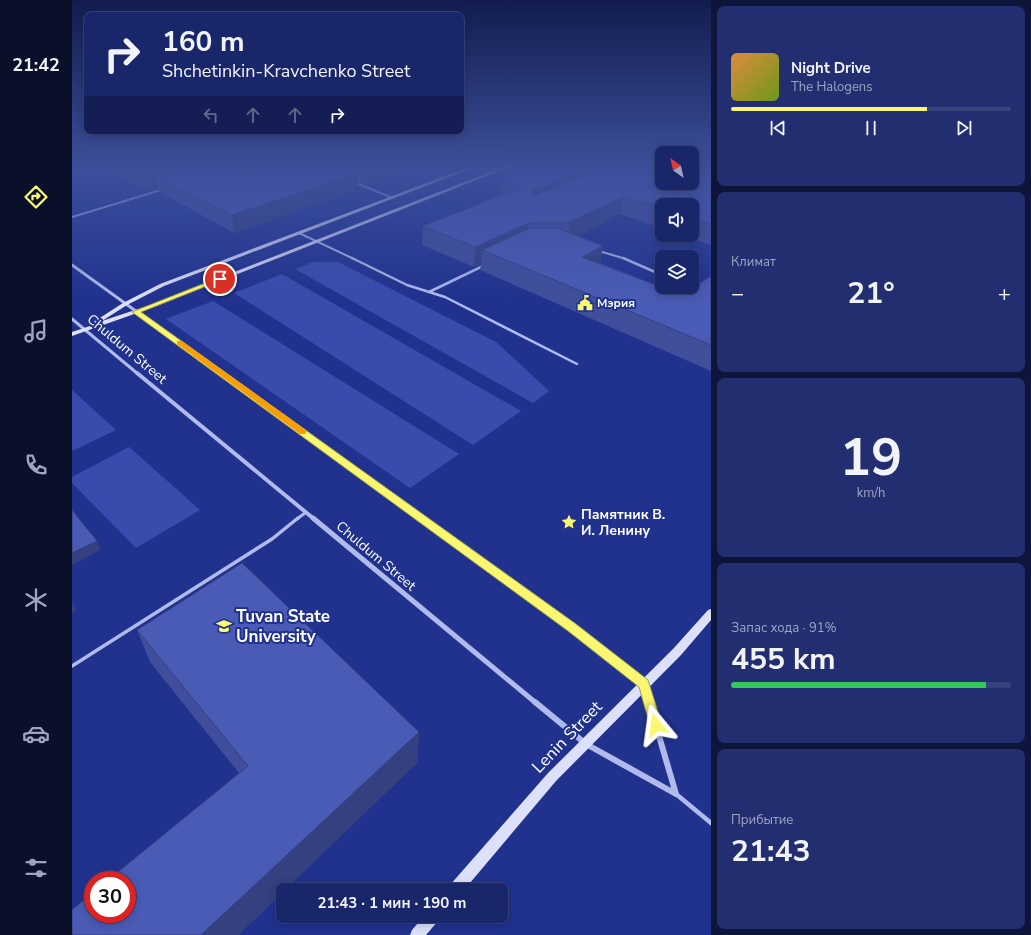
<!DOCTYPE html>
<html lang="ru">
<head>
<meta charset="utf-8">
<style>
  :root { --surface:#19266a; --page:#222e70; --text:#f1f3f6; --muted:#9fa5c1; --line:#37437e; --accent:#f9f771 }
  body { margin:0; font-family:"Nunito Sans",sans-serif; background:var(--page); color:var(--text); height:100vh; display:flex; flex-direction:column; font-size:15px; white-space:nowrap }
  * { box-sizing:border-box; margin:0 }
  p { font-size:13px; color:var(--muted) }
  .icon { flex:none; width:22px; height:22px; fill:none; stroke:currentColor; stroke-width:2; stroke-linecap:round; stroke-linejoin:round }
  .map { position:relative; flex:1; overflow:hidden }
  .sheet { display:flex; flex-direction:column; gap:6px; padding:6px; background:#0e153a; width:320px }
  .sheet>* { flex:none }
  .top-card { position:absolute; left:12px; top:12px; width:380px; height:122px; border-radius:8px; box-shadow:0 2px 10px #0003,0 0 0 1px var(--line); background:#19266a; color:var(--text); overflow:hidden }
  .needle { width:26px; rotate:326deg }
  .controls { position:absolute; left:583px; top:146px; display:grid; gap:8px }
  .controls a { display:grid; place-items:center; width:44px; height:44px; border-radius:8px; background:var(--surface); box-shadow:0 2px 10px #0003,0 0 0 1px var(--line); font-size:20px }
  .speed { position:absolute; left:12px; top:871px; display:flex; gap:8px; font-size:20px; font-weight:700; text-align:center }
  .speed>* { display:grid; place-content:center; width:52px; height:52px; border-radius:50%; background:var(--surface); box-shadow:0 2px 10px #0003,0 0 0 1px var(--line); line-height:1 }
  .speed .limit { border:6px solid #d22; background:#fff; color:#111 }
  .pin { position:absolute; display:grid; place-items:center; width:34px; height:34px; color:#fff; margin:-17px; border:2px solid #fff; border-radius:50%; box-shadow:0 1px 4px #0007 }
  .me { position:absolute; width:44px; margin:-22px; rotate:344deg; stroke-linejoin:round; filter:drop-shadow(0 0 3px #0008) }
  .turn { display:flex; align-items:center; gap:14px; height:84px; padding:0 12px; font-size:18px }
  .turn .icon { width:52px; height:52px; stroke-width:2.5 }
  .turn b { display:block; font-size:28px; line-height:34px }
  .lanes { display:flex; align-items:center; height:38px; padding:0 12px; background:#0003; justify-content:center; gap:20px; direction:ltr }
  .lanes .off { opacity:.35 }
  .big { font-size:30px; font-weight:700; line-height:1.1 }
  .sheet .card { flex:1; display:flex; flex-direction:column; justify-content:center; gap:6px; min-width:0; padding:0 14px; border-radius:8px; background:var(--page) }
  .sheet .dial { align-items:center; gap:0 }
  .dial b { font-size:52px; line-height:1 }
  .song { display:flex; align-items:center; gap:12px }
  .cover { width:48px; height:48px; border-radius:6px; background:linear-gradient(135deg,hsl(30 70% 55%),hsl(80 70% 35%)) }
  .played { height:4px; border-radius:2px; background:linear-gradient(90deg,var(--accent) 70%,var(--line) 70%) }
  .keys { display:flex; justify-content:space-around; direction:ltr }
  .heat { display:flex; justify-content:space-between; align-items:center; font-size:22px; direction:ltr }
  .charge { height:6px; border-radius:3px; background:linear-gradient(90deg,#34c759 91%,var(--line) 0) }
  .trip { position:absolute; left:204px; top:883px; width:232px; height:40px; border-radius:8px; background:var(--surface); box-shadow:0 2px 10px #0003,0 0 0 1px var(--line); font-weight:700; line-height:40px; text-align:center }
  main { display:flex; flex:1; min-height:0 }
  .menu { display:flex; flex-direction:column; width:72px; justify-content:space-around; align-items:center; background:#0a0f2a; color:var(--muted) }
  .menu .icon { width:28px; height:28px }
  .menu .current { color:var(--accent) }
  .menu b { font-size:18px; color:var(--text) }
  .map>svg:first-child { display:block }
  .green { fill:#394cad }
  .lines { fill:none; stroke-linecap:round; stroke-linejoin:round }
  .lane-far4 { stroke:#b0baec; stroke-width:2 }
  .lane-far3 { stroke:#b0baec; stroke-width:2.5 }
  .lane-far2 { stroke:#b0baec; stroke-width:3 }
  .lane-far1 { stroke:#b0baec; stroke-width:3.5 }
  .lane { stroke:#b0baec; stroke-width:4.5 }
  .street-far3 { stroke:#b0baec; stroke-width:3 }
  .street-far2 { stroke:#b0baec; stroke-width:4 }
  .street-far1 { stroke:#b0baec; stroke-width:5 }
  .street { stroke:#b0baec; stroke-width:6 }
  .secondary { fill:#dce0f9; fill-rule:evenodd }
  .wall { fill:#404e9c }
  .shaded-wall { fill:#34407f }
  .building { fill:#4a5bb5; stroke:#34407f }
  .route { fill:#f9f771; stroke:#a2a149 }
  .slow { fill:#f59e0b }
  .labels { text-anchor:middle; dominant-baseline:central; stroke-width:4; stroke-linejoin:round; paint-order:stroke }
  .far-poi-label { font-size:12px; font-weight:bold; fill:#fff; stroke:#21328e; text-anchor:start }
  .street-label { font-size:14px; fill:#fff; stroke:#21328e }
  .poi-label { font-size:14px; font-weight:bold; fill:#fff; stroke:#21328e; text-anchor:start }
  .near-poi-label { font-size:17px; font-weight:bold; fill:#fff; stroke:#21328e; text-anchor:start }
  .near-street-label { font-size:17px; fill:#fff; stroke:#21328e }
</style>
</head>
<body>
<main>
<nav class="menu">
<b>21:42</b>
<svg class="icon current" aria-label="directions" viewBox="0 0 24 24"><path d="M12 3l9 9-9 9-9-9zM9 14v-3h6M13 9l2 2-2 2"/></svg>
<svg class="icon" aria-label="music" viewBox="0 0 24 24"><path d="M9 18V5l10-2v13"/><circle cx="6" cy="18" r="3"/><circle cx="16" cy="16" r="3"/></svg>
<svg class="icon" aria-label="phone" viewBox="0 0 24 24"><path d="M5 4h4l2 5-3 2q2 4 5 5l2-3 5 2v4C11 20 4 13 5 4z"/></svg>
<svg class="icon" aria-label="climate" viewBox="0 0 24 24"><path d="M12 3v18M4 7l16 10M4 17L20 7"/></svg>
<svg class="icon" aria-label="car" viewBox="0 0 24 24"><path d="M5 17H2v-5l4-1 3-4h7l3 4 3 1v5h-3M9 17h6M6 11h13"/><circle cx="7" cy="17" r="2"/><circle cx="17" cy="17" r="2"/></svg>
<svg class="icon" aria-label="filters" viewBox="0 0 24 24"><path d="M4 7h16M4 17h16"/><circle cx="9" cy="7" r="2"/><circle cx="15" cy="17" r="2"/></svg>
</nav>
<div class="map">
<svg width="639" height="935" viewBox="0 0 639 935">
  <rect width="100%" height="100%" fill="#21328e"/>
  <!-- green -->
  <path class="green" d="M241,262H266L424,342L477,391L461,403L223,269Z
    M210,274L449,411L401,445L162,293Z
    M141,301L387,454L338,488L94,319Z
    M0,390L44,430L0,451Z
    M57,447L128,510L64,548L0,483V477Z"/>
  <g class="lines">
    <!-- lane-far4 -->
    <path class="lane-far4" d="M284,183L321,198
      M0,217L89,190
      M227,233L282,259
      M527,251L554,259"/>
    <!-- lane-far3 -->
    <path class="lane-far3" d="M280,258L335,285L373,297L505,364
      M551,258L590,275
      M357,292L411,266"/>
    <!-- lane-far2 -->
    <path class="lane-far2" d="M225,519L233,513"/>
    <!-- lane-far1 -->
    <path class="lane-far1" d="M0,666L200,539L226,518"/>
    <!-- lane -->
    <path class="lane" d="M604,794L639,823"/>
    <!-- street-far3 -->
    <path class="street-far3" d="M0,265L151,374
      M0,319L66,374"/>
    <!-- street-far2 -->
    <path class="street-far2" d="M65,373L242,519
      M149,373L351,519"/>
    <!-- street-far1 -->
    <path class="street-far1" d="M241,518L464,703
      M350,518L500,627L572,684L577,703"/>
    <!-- street -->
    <path class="street" d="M463,702L514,744L604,794
      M577,702L604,794"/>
    <!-- secondary -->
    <path class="secondary" d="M394,168H401L92,286L55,305L30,321L78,305L428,168H435L82,307L0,336V332L24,324L22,322L23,321L51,303L88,284Z
      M639,609V620L609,655L484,781L392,890H376L378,885L476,773L601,649L636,610Z
      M352,916H368L366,921L354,935H338L340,930Z"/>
  </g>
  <!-- wall -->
  <path class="wall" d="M32,168H327L316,172V176L294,184L286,181V186L281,188V191L162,233L88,192L86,188L76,190Z
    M639,168V245L609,235H620V205H590V228L548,214L505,236L531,246L528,263L610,295L639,276V371L408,270L409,264L402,267L350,245L351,226L428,195L430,179Z
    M65,630L347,732L345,763L211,890V892L166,935L167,773L78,662Z"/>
  <!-- shaded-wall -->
  <path class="shaded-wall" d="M0,168H8L0,170Z
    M93,168H111L84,176L86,188L81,189L78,173Z
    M177,168H231L172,187L169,174L170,170Z
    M293,168H327L316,172V176L294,184Z
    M516,168H571L458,210L459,194L460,191Z
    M286,170V186L281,188V191L162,233L160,215Z
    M552,196L548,214L495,242L498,222Z
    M457,223L454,243L410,250L409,264L402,267L403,247Z
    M531,246L527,266L510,257Z
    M25,541L28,550L0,565V553Z
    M0,601L4,610L0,612Z
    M347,732L345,763L213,890H211V892L166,935H129Z"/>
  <!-- building -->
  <path class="building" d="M61,168H93L78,173H72Z
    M108,168H177L170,170L169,174L172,175L194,168H281L286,170L277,173L281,175L160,215L84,176Z
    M459,168H516L460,191L459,194L462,196L527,169L532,168H590V183H620V168H639V224L620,218V205H590V208L552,196L498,222L457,223L403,247L351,226L451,187L430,179Z
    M458,228H487H485L531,246L510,257L610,295L639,276V345L410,250Z
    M0,510L25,541L0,553Z
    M170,563L347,732L129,935H0V910L21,892V914H55V880H36L176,766L65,630Z"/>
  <!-- sky -->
  <linearGradient id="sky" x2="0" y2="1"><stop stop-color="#121c4e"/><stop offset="0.56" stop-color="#3d4f9b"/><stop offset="1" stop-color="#3d4f9b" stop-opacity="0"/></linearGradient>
  <rect width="639" height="299" fill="url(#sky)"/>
  <!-- route -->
  <path class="route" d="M146,278L152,279L69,312L504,624L576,680L590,725L589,729L584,731L579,729L567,687L496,631L60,312Z"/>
  <!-- slow -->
  <path class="slow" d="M105,341H110L234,430V434H228L105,344Z"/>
  <!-- icons -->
  <defs>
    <symbol id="civic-bare" viewBox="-9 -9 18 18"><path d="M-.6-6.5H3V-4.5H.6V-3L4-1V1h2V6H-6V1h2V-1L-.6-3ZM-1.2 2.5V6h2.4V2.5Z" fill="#f9f771" stroke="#21328e" stroke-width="2.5" paint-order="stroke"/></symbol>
    <symbol id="sight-bare" viewBox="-9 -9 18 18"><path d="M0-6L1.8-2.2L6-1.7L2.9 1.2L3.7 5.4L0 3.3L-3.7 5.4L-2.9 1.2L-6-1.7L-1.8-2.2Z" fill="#f9f771" stroke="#21328e" stroke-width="2.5" paint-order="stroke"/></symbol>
    <symbol id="university-bare" viewBox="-9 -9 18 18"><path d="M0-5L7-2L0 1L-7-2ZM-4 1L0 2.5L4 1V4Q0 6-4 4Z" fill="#f9f771" stroke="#21328e" stroke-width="2.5" paint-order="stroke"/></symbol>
  </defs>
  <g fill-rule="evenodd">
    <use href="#civic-bare" x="502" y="292" width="22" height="22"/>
    <use href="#sight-bare" x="486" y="511" width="22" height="22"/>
    <use href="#university-bare" x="141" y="615" width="22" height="22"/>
  </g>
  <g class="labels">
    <!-- far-poi labels -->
    <g class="far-poi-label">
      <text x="525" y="303">Мэрия</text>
    </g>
    <!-- street labels -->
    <g class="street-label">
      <text transform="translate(55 349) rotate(40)">Chuldum Street</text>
      <text transform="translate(304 556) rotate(40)">Chuldum Street</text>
    </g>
    <!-- poi labels -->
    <g class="poi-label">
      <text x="509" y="514">Памятник В.<tspan x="509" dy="16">И. Ленину</tspan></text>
    </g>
    <!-- near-poi labels -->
    <g class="near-poi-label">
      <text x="164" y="616">Tuvan State<tspan x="164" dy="20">University</tspan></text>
    </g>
    <!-- near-street labels -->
    <g class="near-street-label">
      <text transform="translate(495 737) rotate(-46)">Lenin Street</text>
    </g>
  </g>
</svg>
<div class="controls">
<a><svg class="needle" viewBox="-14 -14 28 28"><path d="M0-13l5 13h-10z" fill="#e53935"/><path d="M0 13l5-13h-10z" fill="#9fa5c1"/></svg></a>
<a><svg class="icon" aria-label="sound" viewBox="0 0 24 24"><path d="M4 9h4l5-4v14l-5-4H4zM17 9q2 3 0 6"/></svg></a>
<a><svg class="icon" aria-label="layers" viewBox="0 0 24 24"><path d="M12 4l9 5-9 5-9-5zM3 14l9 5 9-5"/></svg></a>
</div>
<div class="speed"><div class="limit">30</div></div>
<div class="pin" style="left:148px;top:279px;background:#d93025"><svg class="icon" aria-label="arrive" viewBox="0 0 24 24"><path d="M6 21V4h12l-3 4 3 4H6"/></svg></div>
<svg class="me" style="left:584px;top:725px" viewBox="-20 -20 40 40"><path d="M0-17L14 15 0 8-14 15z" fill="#f9f771" stroke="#fff" stroke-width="4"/></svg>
<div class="trip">21:43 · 1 мин · 190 m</div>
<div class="top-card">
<div class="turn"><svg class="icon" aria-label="right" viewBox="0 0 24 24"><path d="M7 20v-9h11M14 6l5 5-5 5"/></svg><div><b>160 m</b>Shchetinkin-Kravchenko Street</div></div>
<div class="lanes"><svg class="icon off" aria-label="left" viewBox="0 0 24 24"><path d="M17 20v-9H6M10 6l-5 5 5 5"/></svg><svg class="icon off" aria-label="ahead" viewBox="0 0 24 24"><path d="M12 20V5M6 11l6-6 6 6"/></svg><svg class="icon off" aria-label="ahead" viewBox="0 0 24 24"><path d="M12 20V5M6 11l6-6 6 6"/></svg><svg class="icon" aria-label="right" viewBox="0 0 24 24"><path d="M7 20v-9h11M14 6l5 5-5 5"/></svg></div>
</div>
</div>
<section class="sheet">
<div class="card">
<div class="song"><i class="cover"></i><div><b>Night Drive</b><p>The Halogens</p></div></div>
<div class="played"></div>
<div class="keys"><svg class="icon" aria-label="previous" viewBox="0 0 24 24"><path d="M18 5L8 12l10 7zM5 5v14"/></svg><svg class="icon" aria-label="pause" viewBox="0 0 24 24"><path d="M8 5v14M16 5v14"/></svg><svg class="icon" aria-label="next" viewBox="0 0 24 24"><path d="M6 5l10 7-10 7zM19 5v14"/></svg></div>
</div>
<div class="card"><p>Климат</p>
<div class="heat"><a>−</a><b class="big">21°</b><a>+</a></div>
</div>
<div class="card dial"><b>19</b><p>km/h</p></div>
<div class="card"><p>Запас хода · 91%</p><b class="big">455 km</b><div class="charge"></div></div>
<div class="card"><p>Прибытие</p><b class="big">21:43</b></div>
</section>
</main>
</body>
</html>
